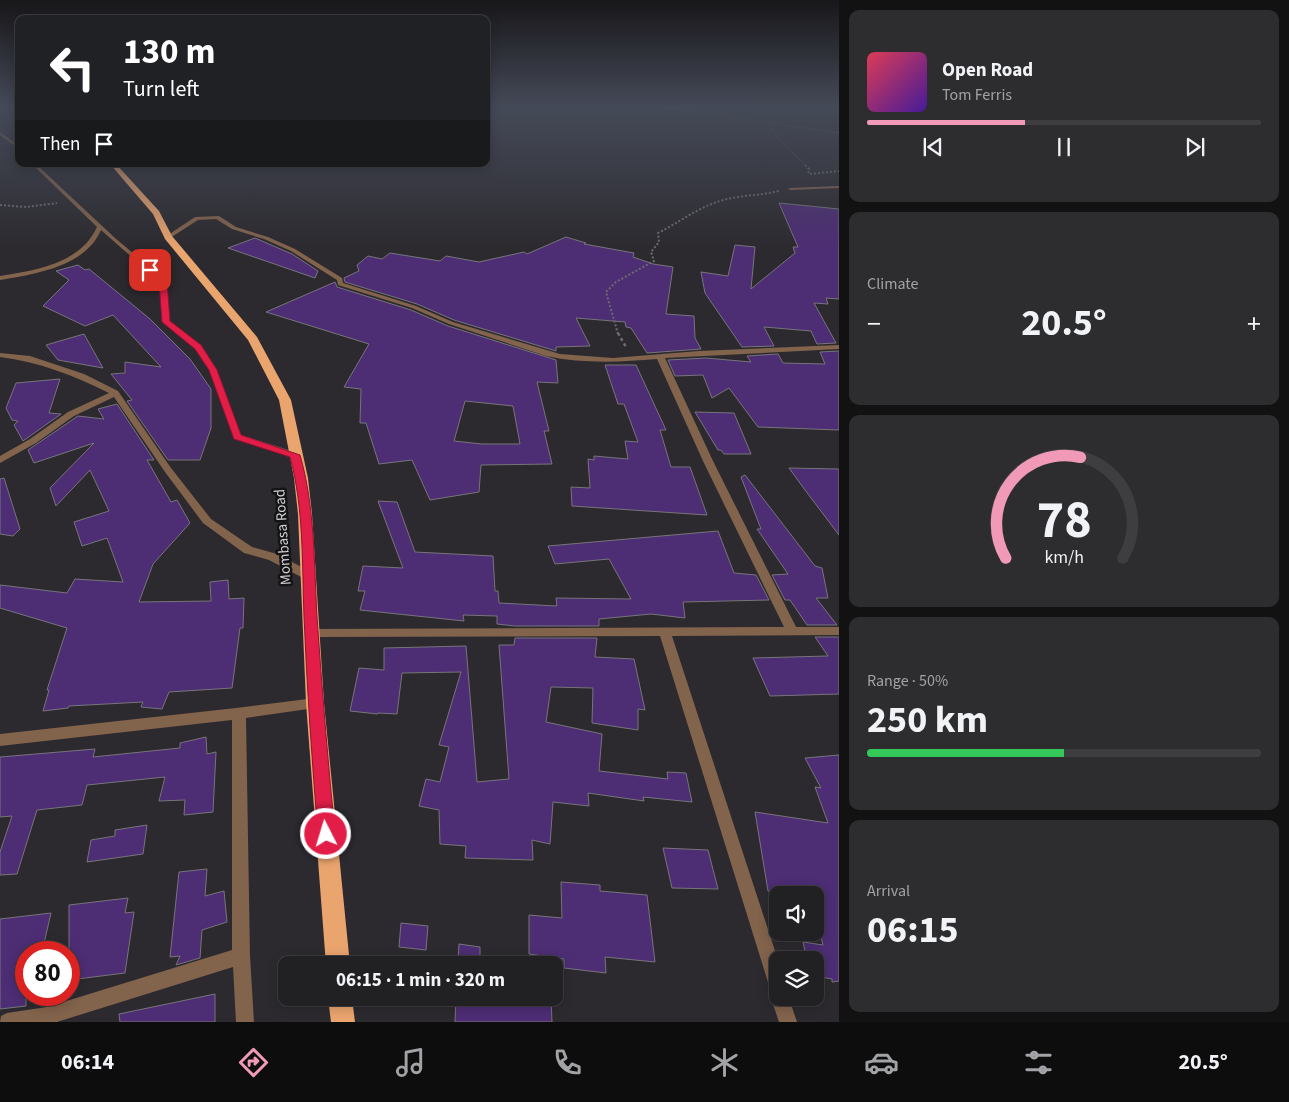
<!DOCTYPE html>
<html lang="en">
<head>
<meta charset="utf-8">
<style>
  :root { --surface:#212023; --page:#2d2d30; --text:#f1f3f6; --muted:#a2a3a6; --line:#3e3e41; --accent:#f09ab7 }
  body { margin:0; font-family:"Source Sans 3",sans-serif; background:var(--page); color:var(--text); height:100vh; display:flex; flex-direction:column; font-size:19px; white-space:nowrap }
  * { box-sizing:border-box; margin:0 }
  p { font-size:16px; color:var(--muted) }
  .icon { flex:none; width:28px; height:28px; fill:none; stroke:currentColor; stroke-width:2; stroke-linecap:round; stroke-linejoin:round }
  .map { position:relative; flex:1; overflow:hidden }
  .details { display:flex; flex-direction:column; gap:10px; padding:10px; background:#121213; width:450px }
  .details>* { flex:none }
  .banner { position:absolute; left:15px; top:15px; width:475px; height:152px; border-radius:10px; box-shadow:0 2px 12px #0003,0 0 0 1px var(--line); background:#202124; color:#fff; overflow:hidden }
  .buttons { position:absolute; left:769px; top:886px; display:grid; gap:10px }
  .buttons a { display:grid; place-items:center; width:55px; height:55px; border-radius:10px; background:var(--surface); box-shadow:0 2px 12px #0003,0 0 0 1px var(--line); font-size:25px }
  .speed { position:absolute; left:15px; top:941px; display:flex; gap:10px; font-size:25px; font-weight:700; text-align:center }
  .speed>* { display:grid; place-content:center; width:65px; height:65px; border-radius:50%; background:var(--surface); box-shadow:0 2px 12px #0003,0 0 0 1px var(--line); line-height:1 }
  .speed .limit { border:8px solid #d22; background:#fff; color:#111 }
  .pin { position:absolute; display:grid; place-items:center; width:42px; height:42px; color:#fff; margin:-21px; border-radius:10px; box-shadow:0 2px 8px #0006 }
  .me { position:absolute; width:55px; margin:-28px; rotate:355deg; stroke-linejoin:round; filter:drop-shadow(0 0 4px #0008) }
  .turn { display:flex; align-items:center; gap:18px; height:105px; padding:0 25px; font-size:22px }
  .turn .icon { width:65px; height:65px; stroke-width:2.5 }
  .turn b { display:block; font-size:35px; line-height:42px }
  .then { display:flex; align-items:center; height:48px; padding:0 25px; background:#0003; gap:10px; font-size:19px }
  .big { font-size:38px; font-weight:700; line-height:1.1 }
  .details .widget { flex:1; display:flex; flex-direction:column; justify-content:center; gap:8px; min-width:0; padding:0 18px; border-radius:10px; background:var(--page) }
  .details .dial { align-items:center; gap:0 }
  .dial svg { height:130px; overflow:visible; fill:none; stroke:var(--line); stroke-width:7; stroke-linecap:round; text-anchor:middle }
  .dial text { fill:var(--text); stroke:none }
  .song { display:flex; align-items:center; gap:15px }
  .cover { width:60px; height:60px; border-radius:8px; background:linear-gradient(135deg,hsl(350 70% 55%),hsl(260 70% 35%)) }
  .played { height:5px; border-radius:2px; background:linear-gradient(90deg,var(--accent) 40%,var(--line) 40%) }
  .keys { display:flex; justify-content:space-around; direction:ltr }
  .heat { display:flex; justify-content:space-between; align-items:center; font-size:28px; direction:ltr }
  .charge { height:8px; border-radius:4px; background:linear-gradient(90deg,#34c759 50%,var(--line) 0) }
  .trip { position:absolute; left:278px; top:956px; width:285px; height:50px; border-radius:10px; background:var(--surface); box-shadow:0 2px 12px #0003,0 0 0 1px var(--line); font-weight:700; line-height:50px; text-align:center }
  .tab-bar { display:flex; height:80px; justify-content:space-around; align-items:center; background:#0d0d0e; color:var(--muted) }
  .tab-bar .icon { width:35px; height:35px }
  .tab-bar .selected { color:var(--accent) }
  .tab-bar b { font-size:22px; color:var(--text) }
  main { display:flex; flex:1; min-height:0 }
  .map>svg:first-child { display:block }
  .building { fill:#4d2d74; stroke:#77757a; fill-rule:evenodd }
  .lines { fill:none; stroke-linecap:round; stroke-linejoin:round }
  .path-far2 { stroke:#6c6b6f; stroke-width:1; stroke-dasharray:1 1; stroke-linecap:butt }
  .path-far1 { stroke:#6c6b6f; stroke-width:2; stroke-dasharray:2 2; stroke-linecap:butt }
  .path { stroke:#6c6b6f; stroke-width:2.5; stroke-dasharray:3 3; stroke-linecap:butt }
  .minor { fill:#82634c; fill-rule:evenodd }
  .trunk { fill:#eaa46e; fill-rule:evenodd }
  .route { fill:#e11d48; stroke:#92132f }
  .labels { text-anchor:middle; dominant-baseline:central; stroke-width:5; stroke-linejoin:round; paint-order:stroke }
  .street-label { font-size:15px; fill:#d2d1d4; stroke:#141315 }
</style>
</head>
<body>
<main>
<div class="map">
<svg width="839" height="1022" viewBox="0 0 839 1022">
  <rect width="100%" height="100%" fill="#2c2a2f"/>
  <!-- building -->
  <path class="building" d="M779,203L839,209V299L826,298L828,304L814,303L836,343L817,344L811,331L764,327L774,346L742,347L705,293L701,272L728,276L735,245L755,247L751,289L795,253L793,247H798Z
    M566,237L586,243L584,244L634,253L633,257L653,264L673,267L666,314L694,316L695,338L701,349L647,353L631,328L626,327L625,322L576,318L590,346L556,347V351L454,320L417,304L345,282L344,278L359,271L357,265L368,256L382,259L390,253L440,261L446,256L479,262L524,252L527,254Z
    M255,238L292,254L318,271L315,278L228,248Z
    M78,265L85,270L89,269L150,319L190,359L211,389V428L200,460H168L127,401L132,400L111,374L125,373V362L161,367L113,315L85,326L43,306L69,280L56,271Z
    M335,282L337,287L411,310L448,326L556,360L558,383L537,382L549,431H544L552,464L481,465L479,492L430,500L412,460L379,464L366,423H360L361,389L344,387L369,344L266,312ZM465,401L513,406L520,444H482L454,441Z
    M84,334L103,368L58,360L46,345Z
    M839,351V430L758,427L729,388L712,398L703,375L675,376L668,360L706,358L751,362L747,356L778,354L783,363L825,364L820,352Z
    M605,365H636L666,430H660L671,467H690L707,515L572,506L571,487L590,488L588,459L594,460V456L628,459L625,441L638,442L624,404H618Z
    M60,379L49,413L61,414L23,441L14,425L18,421L12,420L6,408L16,383Z
    M117,404L154,460H147L171,502L177,500L190,523L153,564L139,602L211,601L210,582L228,580L229,599L244,598L243,628H240L232,688L169,692L162,709L141,707L143,702L69,706L68,708L43,711L49,690H47L67,628L0,608V585L67,593L75,579L123,582L107,538L82,546L74,522L109,511L90,470L56,506L50,488L94,443L34,463L28,450L78,416L104,419L98,409Z
    M695,412L734,413L751,454H724L721,450H718Z
    M789,468L839,469V535L805,490Z
    M745,475L815,566L822,568L828,598H816L837,625H807L790,600H785L772,575L788,574L757,529H761L741,477Z
    M4,478L20,529L13,536L0,534V479Z
    M378,501L397,502L415,552L493,556L495,591H498L499,603L557,606L556,598L631,599L609,559L555,564L548,546L718,531L734,573L756,575L769,600L683,602L685,618L651,614L599,619V626H515L497,624V616L463,615L464,621L360,610L365,591H358L363,566L403,568Z
    M815,637H839V694L770,696L753,658L828,656Z
    M515,638H597L595,657L634,659L645,710L638,709V730L592,723L593,688L551,687L546,722L602,734L599,771L668,779L667,772L686,773L692,802L643,797L644,801L588,793L589,806L553,802L550,844L532,840L533,860L465,858L466,846L440,844L439,810L419,806L426,779L440,782L449,747L439,745L461,672L402,673L397,714L378,713V714L350,711L359,668L384,670V648L466,646L477,782L509,779L499,645H514Z
    M206,737L207,754L216,752L213,812L184,815L185,800L159,801L165,777L87,785L82,805L37,810L17,874L0,875V852L12,816L0,817V757L95,749L93,757L180,748V743Z
    M839,755V981L832,982V979L815,976V960H807L803,942L823,945L815,911V895H796L768,891L755,812L828,823L815,787L821,788L805,758Z
    M147,825L143,854L87,862L91,840L115,836V830Z
    M663,848L708,850L718,889L672,888Z
    M207,869L205,896L224,891L227,922L202,930L200,958L176,965L180,956L170,957L179,872Z
    M561,882L600,885V891L647,895L655,962L605,957L606,973L564,968V959L529,954V915L562,918Z
    M128,898L125,913L134,912L125,973L69,980V905Z
    M51,913L42,952H26V1006L0,1009V919Z
    M401,923L428,926L426,950L399,947Z
    M459,944L480,947V964L458,962Z
    M215,994V1022H120L119,1014Z
    M456,998H551L552,1022H455Z"/>
  <g class="lines">
    <!-- path-far2 -->
    <path class="path-far2" d="M652,106L839,133
      M768,123L773,132L806,166"/>
    <!-- path-far1 -->
    <path class="path-far1" d="M805,165L809,169L808,175
      M810,174L839,171
      M0,205L26,207L57,203
      M618,334L606,292L616,282L654,261L651,252L659,242L658,233C678,223 696,209 717,202C736,195 759,196 779,191"/>
    <!-- path -->
    <path class="path" d="M618,333L626,347"/>
    <!-- minor -->
    <path class="minor" d="M0,132L19,146V149L0,135Z
      M32,164H36L115,238L165,280L169,321L201,345L217,370L241,435L298,453L300,455L298,457H292L234,439L209,370L195,348L162,322L160,282L101,230C85,267 35,274 0,280V276C36,270 80,264 97,227Z
      M839,186V188L790,190L788,189L790,188Z
      M219,216L236,227L268,237L295,249L342,278L343,283L416,306L453,322L560,354L613,358L699,351L839,345V349L665,358L713,461L796,627H839V635L672,636L778,960V998H789L797,1022H779L771,998L772,995L660,636L311,637L307,636L305,633L307,630L311,629L784,627L703,461L657,359C621,362 583,364 546,356L449,324L412,308L338,285L337,280L291,251L264,239L232,229L216,219L198,220L170,238L165,237L195,217Z
      M0,353L30,356L84,374L118,391L171,468L211,519L252,547L277,554L313,573L315,576L313,579H305L269,560L244,553L203,523L165,472L114,397L74,416L36,443L0,463V456L30,439L68,412L109,393C73,375 39,362 0,357Z
      M315,698L320,699L322,703L320,707L315,708L246,718L250,956L254,1022H236L233,967L57,1022H0L1,1016L7,1013L47,1007L232,950V720L0,746V734L236,708Z"/>
    <!-- trunk -->
    <path class="trunk" d="M110,164H116L159,211L172,236L257,337L291,400L308,478L312,514L324,703L350,965H326L306,703L298,514L294,478L279,400L248,340L165,239L153,214Z
      M328,998H352L355,1022H331Z"/>
  </g>
  <!-- sky -->
  <linearGradient id="sky" x2="0" y2="1"><stop stop-color="#18171a"/><stop offset="0.43" stop-color="#454a58"/><stop offset="1" stop-color="#454a58" stop-opacity="0"/></linearGradient>
  <rect width="839" height="249" fill="url(#sky)"/>
  <!-- route -->
  <path class="route" d="M147,269H152L167,281L170,321L201,345L217,370L241,435L300,455C315,507 314,564 317,617C322,690 328,762 335,834L332,840L326,842L320,840L318,834C312,761 307,689 304,616C302,564 304,508 290,457L234,439L209,370L195,349L162,322L159,282L147,271Z"/>
  <g class="labels">
    <!-- street labels -->
    <g class="street-label">
      <text transform="translate(283 537) rotate(-94)">Mombasa Road</text>
    </g>
  </g>
</svg>
<div class="buttons">
<a><svg class="icon" aria-label="sound" viewBox="0 0 24 24"><path d="M4 9h4l5-4v14l-5-4H4zM17 9q2 3 0 6"/></svg></a>
<a><svg class="icon" aria-label="layers" viewBox="0 0 24 24"><path d="M12 4l9 5-9 5-9-5zM3 14l9 5 9-5"/></svg></a>
</div>
<div class="speed"><div class="limit">80</div></div>
<div class="pin" style="left:150px;top:270px;background:#d93025"><svg class="icon" aria-label="arrive" viewBox="0 0 24 24"><path d="M6 21V4h12l-3 4 3 4H6"/></svg></div>
<svg class="me" style="left:326px;top:834px" viewBox="-20 -20 40 40"><circle r="17" fill="#e11d48" stroke="#fff" stroke-width="3"/><path d="M0-11L8 9 0 5-8 9z" fill="#fff"/></svg>
<div class="trip">06:15 · 1 min · 320 m</div>
<div class="banner">
<div class="turn"><svg class="icon" aria-label="left" viewBox="0 0 24 24"><path d="M17 20v-9H6M10 6l-5 5 5 5"/></svg><div><b>130 m</b>Turn left</div></div>
<div class="then">Then<svg class="icon" aria-label="arrive" viewBox="0 0 24 24"><path d="M6 21V4h12l-3 4 3 4H6"/></svg></div>
</div>
</div>
<section class="details">
<div class="widget">
<div class="song"><i class="cover"></i><div><b>Open Road</b><p>Tom Ferris</p></div></div>
<div class="played"></div>
<div class="keys"><svg class="icon" aria-label="previous" viewBox="0 0 24 24"><path d="M18 5L8 12l10 7zM5 5v14"/></svg><svg class="icon" aria-label="pause" viewBox="0 0 24 24"><path d="M8 5v14M16 5v14"/></svg><svg class="icon" aria-label="next" viewBox="0 0 24 24"><path d="M6 5l10 7-10 7zM19 5v14"/></svg></div>
</div>
<div class="widget"><p>Climate</p>
<div class="heat"><a>−</a><b class="big">20.5°</b><a>+</a></div>
</div>
<div class="widget dial"><svg viewBox="0 0 100 80">
<path d="M14 69A42 42 0 1 1 86 69"/>
<path d="M14 69A42 42 0 0 1 60 7" stroke="#f09ab7"/>
<text x="50" y="56" font-size="32" font-weight="700">78</text>
<text x="50" y="72" font-size="11">km/h</text>
</svg></div>
<div class="widget"><p>Range · 50%</p><b class="big">250 km</b><div class="charge"></div></div>
<div class="widget"><p>Arrival</p><b class="big">06:15</b></div>
</section>
</main>
<nav class="tab-bar">
<b>06:14</b>
<svg class="icon selected" aria-label="directions" viewBox="0 0 24 24"><path d="M12 3l9 9-9 9-9-9zM9 14v-3h6M13 9l2 2-2 2"/></svg>
<svg class="icon" aria-label="music" viewBox="0 0 24 24"><path d="M9 18V5l10-2v13"/><circle cx="6" cy="18" r="3"/><circle cx="16" cy="16" r="3"/></svg>
<svg class="icon" aria-label="phone" viewBox="0 0 24 24"><path d="M5 4h4l2 5-3 2q2 4 5 5l2-3 5 2v4C11 20 4 13 5 4z"/></svg>
<svg class="icon" aria-label="climate" viewBox="0 0 24 24"><path d="M12 3v18M4 7l16 10M4 17L20 7"/></svg>
<svg class="icon" aria-label="car" viewBox="0 0 24 24"><path d="M5 17H2v-5l4-1 3-4h7l3 4 3 1v5h-3M9 17h6M6 11h13"/><circle cx="7" cy="17" r="2"/><circle cx="17" cy="17" r="2"/></svg>
<svg class="icon" aria-label="filters" viewBox="0 0 24 24"><path d="M4 7h16M4 17h16"/><circle cx="9" cy="7" r="2"/><circle cx="15" cy="17" r="2"/></svg>
<b>20.5°</b>
</nav>
</body>
</html>
